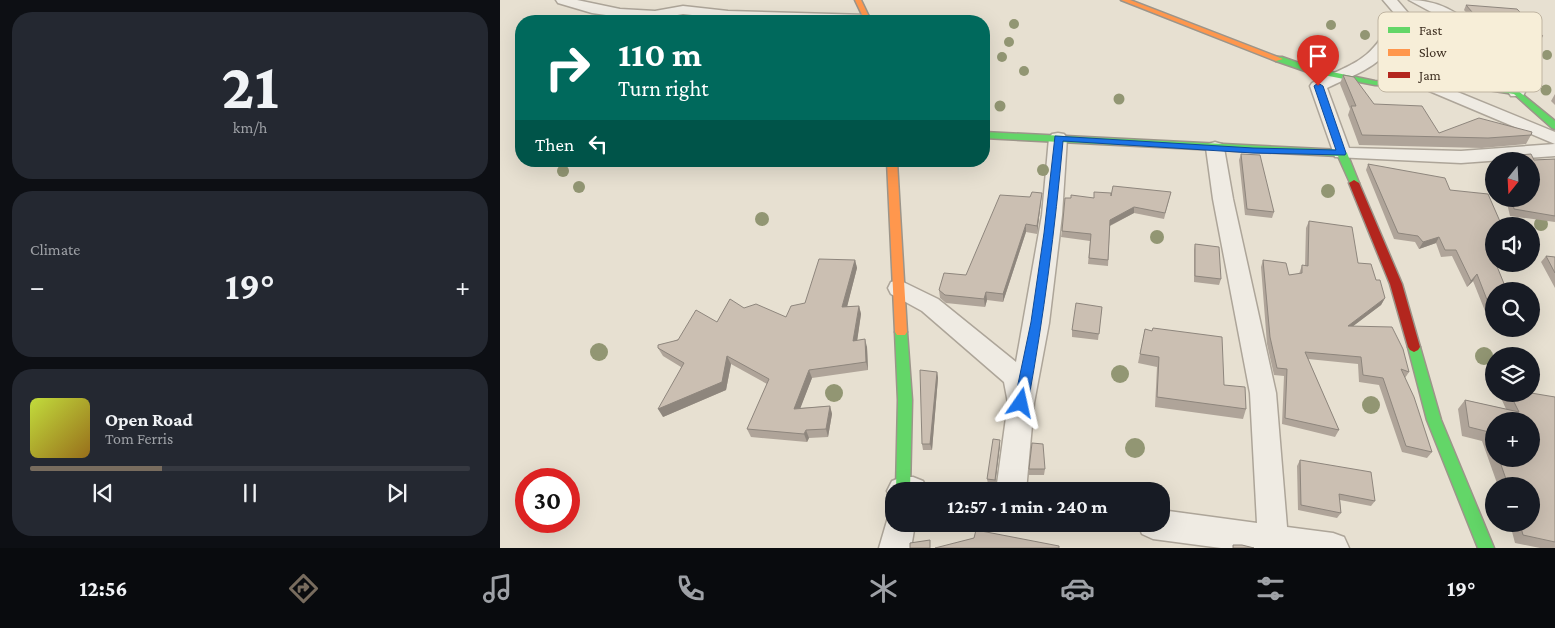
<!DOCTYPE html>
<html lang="en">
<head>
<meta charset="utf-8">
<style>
  :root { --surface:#171b24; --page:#242831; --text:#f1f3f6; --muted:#9ea1a6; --line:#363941; --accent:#786c5e }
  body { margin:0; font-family:"Crimson Pro",serif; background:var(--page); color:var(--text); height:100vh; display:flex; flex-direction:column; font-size:19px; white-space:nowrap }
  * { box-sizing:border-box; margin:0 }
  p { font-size:16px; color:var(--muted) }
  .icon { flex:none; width:28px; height:28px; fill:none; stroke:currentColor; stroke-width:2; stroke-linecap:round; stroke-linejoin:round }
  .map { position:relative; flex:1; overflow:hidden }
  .sheet { display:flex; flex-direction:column; gap:12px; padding:12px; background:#0d0f14; width:500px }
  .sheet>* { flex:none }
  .banner { position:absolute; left:15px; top:15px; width:475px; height:152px; border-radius:20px; box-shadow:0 5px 20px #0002; background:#00695c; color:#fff; overflow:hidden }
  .needle { width:32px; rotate:198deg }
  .fabs { position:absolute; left:985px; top:152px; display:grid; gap:10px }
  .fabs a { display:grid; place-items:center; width:55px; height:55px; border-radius:50%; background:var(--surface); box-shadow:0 5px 20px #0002; font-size:25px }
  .speed { position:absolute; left:15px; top:468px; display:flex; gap:10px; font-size:25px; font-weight:700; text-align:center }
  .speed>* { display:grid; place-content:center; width:65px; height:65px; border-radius:50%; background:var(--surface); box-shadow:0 5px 20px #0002; line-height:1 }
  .speed .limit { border:8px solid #d22; background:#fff; color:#111 }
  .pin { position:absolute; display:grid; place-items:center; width:42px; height:42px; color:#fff; margin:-51px -21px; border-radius:50% 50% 50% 0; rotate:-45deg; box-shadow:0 0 5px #0007 }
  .pin .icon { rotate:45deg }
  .me { position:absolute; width:55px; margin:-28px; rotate:11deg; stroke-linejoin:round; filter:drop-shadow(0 0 4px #0008) }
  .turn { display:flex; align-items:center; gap:18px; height:105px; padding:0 20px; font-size:22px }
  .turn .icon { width:65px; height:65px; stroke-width:2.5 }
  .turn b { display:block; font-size:35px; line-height:42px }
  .then { display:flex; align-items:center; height:48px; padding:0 20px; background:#0003; gap:10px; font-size:19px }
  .big { font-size:38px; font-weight:700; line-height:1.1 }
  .sheet .card { flex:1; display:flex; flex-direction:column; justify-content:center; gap:8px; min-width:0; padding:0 18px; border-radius:20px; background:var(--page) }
  .sheet .dial { align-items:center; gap:0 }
  .dial b { font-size:65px; line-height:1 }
  .song { display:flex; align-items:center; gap:15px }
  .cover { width:60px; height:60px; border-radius:8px; background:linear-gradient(135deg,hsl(70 70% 55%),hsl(40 70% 35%)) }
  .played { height:5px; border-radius:2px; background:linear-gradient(90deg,var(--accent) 30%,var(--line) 30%) }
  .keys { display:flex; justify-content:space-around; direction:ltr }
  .heat { display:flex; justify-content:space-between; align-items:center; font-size:28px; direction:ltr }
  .trip { position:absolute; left:385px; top:482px; width:285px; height:50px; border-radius:20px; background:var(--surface); box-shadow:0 5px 20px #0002; font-weight:700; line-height:50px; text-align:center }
  .tabs { display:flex; height:80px; justify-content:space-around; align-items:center; background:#090b0e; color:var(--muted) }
  .tabs .icon { width:35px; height:35px }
  .tabs .active { color:var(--accent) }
  .tabs b { font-size:22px; color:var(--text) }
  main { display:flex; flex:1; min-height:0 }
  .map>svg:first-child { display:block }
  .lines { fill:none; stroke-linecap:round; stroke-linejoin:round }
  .street-casing { stroke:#ada599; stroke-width:3 }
  .fast-casing { stroke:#9c958a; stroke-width:3 }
  .slow-casing { stroke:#9c958a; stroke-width:3 }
  .jam-casing { stroke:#9c958a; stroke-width:3 }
  .street { fill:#efebe3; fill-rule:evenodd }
  .fast { fill:#63d668; fill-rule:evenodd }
  .slow { fill:#ff974d; fill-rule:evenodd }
  .jam { fill:#b3261e; fill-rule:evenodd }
  .tree { fill:#929673 }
  .wall { fill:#afa499; fill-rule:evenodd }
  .shaded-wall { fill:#8e867d }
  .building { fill:#cbbfb2; stroke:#8e867d }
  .route { fill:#1a73e8; stroke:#114b97 }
  .key { fill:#f7eed8; stroke:#bfb4a1; stroke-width:1 }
  .key-label { font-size:14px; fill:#3d2e20 }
</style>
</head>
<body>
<main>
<section class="sheet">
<div class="card dial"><b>21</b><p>km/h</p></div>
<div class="card"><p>Climate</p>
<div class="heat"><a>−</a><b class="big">19°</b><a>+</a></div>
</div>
<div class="card">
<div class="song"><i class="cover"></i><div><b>Open Road</b><p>Tom Ferris</p></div></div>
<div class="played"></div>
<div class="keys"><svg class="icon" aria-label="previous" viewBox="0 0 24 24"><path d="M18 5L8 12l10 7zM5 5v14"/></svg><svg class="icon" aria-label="pause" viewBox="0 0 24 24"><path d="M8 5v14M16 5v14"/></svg><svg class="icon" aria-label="next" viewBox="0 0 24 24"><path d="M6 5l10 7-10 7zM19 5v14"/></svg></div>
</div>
</section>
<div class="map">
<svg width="1055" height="548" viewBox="0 0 1055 548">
  <rect width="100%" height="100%" fill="#e7e0d1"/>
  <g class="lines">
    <defs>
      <path id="street" d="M56,0H77L120,9L155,11L183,6L228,11L367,15L374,19L373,21L228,19L183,14L155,19L120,17L92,13L58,3Z
        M883,0H897L909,14C887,64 874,66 827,88L849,148L961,151L1055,144V156L961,163L835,157L810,86L812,83C857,62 872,61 895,14Z
        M909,0C967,0 991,48 1023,88L1025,92L1023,96H1011L961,28Z
        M933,82L1055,132V144L927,90L925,87L927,84Z
        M558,133L564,134L567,138L562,215L549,323L534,403L526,491H496L508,403L504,382L422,311L391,294L388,288L391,282L399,280L438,299L516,362L542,215L549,138L552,134Z
        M715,142L722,144L724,148L733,199L776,393L787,527L833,533L844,537L849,548H721L653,539L642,534L638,524H661V510L757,523L750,393L713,199L706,148L708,144Z
        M402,477H413L423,481L428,491H394V502L392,501L387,491L392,481Z
        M394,512V524H415L411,548H379L389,514Z"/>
      <path id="fast" d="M776,57H782L813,68L875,81L988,86L1017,90L1055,121V129L1052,128L1014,94L988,90L875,85L808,72L776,61Z
        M484,132L842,150L847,153L859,183L857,185H851L838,156L484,138Z
        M401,327L405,329L407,332L412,400L410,491L396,490L398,400L395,332L397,329Z
        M914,342L918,344L920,347L941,420L994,548H978L927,420L908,347L910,344Z"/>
      <path id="slow" d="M355,0H361L371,21H365Z
        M621,0H630L783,59L776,61Z
        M387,161H397L407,332L405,335H397L395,332Z"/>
      <path id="jam" d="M854,180L859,183L902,284L920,347L918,350L914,352L910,350L908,347L890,284L849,183Z"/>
    </defs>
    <!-- street casing -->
    <use href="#street" class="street-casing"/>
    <!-- fast casing -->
    <use href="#fast" class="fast-casing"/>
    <!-- slow casing -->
    <use href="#slow" class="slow-casing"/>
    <!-- jam casing -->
    <use href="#jam" class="jam-casing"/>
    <!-- street -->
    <use href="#street" class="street"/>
    <!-- fast -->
    <use href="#fast" class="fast"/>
    <!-- slow -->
    <use href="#slow" class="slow"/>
    <!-- jam -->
    <use href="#jam" class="jam"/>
  </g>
  <!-- trees -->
  <g class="tree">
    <circle cx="514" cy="24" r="5"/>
    <circle cx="831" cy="25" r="5"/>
    <circle cx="865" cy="35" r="5"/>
    <circle cx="509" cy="42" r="5"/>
    <circle cx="1047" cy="55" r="5"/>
    <circle cx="502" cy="57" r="5"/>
    <circle cx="524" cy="71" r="5"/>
    <circle cx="1046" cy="90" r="5.5"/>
    <circle cx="619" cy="99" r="5.5"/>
    <circle cx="500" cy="106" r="5.5"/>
    <circle cx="543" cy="170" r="6"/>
    <circle cx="63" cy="171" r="6"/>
    <circle cx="79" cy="187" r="6"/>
    <circle cx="828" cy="191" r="7"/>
    <circle cx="262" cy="219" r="7"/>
    <circle cx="1041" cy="224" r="7"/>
    <circle cx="657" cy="237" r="7"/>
    <circle cx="99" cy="352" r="9"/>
    <circle cx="984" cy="356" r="9"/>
    <circle cx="620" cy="374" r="9"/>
    <circle cx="334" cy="393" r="9"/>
    <circle cx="871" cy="405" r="9"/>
    <circle cx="635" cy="448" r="10"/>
  </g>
  <!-- wall -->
  <path class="wall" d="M966,5L1043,36L1040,42L989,40L964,10Z
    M843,75L874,104L939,133L1031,135L1026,144L982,148L859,145L848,115L850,109L840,84Z
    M1055,94V105L1051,101Z
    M741,154L774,212L772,218L745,215L739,160Z
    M1008,156L1034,160L1055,159V222L1010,216L1006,199H1031V161H1005Z
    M868,164L950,190L994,226V314L985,311L973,281L967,287L952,256L941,257L936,243L919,249L915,242L894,239L866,170Z
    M671,192L664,219L634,213L610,226L608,266L588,264L590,241L561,237L562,231L571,198H594L611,193Z
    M542,193L541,201L537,234L526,232L503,302L487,300L485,307L446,303L440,298L439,290L466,275L530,197Z
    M809,221L876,280L885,298L881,305L853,326L909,372L905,378L932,452L927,458L902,452L879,385L859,382L858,364L808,359L839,430L835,437L782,424L784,376L774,375L767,344L761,267L763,260L789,275L799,274L802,265L805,266L806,228Z
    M695,244L721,279L719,285L694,282V250Z
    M1046,256L1055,257V288L1041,262Z
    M355,260L357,268L347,306H359L361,314L357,340L367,347L368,370L312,378L300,408L330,406L332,414L328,437L309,438L307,442L251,437L247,429L267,384L231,364L226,390L163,417L181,367L163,356L158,348L217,322L244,308L286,317L305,303Z
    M602,307L598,340L572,337V330Z
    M645,329L652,331L724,385L746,409L743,419L655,407L657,367L638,363Z
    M437,372L438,378L432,450H423L422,444Z
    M1005,394H1031L1055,397V548H1040L1015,543L1010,524H1031V486H998L982,441L962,436L958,409L965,400L1006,409L1001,398ZM994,421L1031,459H994Z
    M500,445L495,485L488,484L487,479Z
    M800,460L875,501L871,506L840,500L841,513L837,518L798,510L797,466Z
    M529,469H545L544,475H529Z"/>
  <!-- shaded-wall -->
  <path class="shaded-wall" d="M542,193L541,201L537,234V226Z
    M634,207V213L609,226L610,220Z
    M526,224V232L503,302V294Z
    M939,237L936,243L919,249L923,242Z
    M355,260L357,268L345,315L342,307Z
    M977,274L973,281L967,287L971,281Z
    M486,292L487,300L485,307L484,299Z
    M885,298L881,305L844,333L848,326Z
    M359,306L361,314L356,349L353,341Z
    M365,339L367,347L368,370L366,362Z
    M227,356L231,364L226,390L163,417L158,409Z
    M309,370L312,378L297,417L294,409Z
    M437,372L438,378L432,450L430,444Z
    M330,406L332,414L328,437L326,429Z
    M306,430L309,438L307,442L304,434Z
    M500,440V445L495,485V480Z"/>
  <!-- building -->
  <path class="building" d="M966,5L1017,9L1043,36L992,35Z
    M843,75L854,77L874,104L922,106L939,133L979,118L1032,132L1031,135L988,138L862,135L851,106H856Z
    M741,154L760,155L774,212L747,209Z
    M1031,154L1034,160L1055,159V216L1014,209L1012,199H1031V161H1010L1008,156Z
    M868,164L945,178L950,190L988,194L1002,226H994V250H991L994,258V264H996L1007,291H994V307L989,305L977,274L971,281L956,250H945L939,237L923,242L918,236L898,233Z
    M613,186L671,192L665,213L634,207L610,220L608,260L589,258L591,234L562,231L565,198H571V195L594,198V192L611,193V196Z
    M532,192L542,193L537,226L526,224L503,294L486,292L484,299L445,295L439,290L444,273L466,275L500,195L530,197Z
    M809,221L852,227L858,263L871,264L876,280H880L885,298L848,326L892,327L903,349L909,372L901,369L914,397L932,452L906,446L883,378L863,375L861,357L805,352L839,430L785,418L787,369L777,368L770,337L763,260L786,263L789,275L802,273V265L808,266Z
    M695,244L719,247L721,279L695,276Z
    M1046,256L1055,257V273Z
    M319,259L355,260L342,307L359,306L353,341L365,339L366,362L309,370L294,409L330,406L326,429L306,430L304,434L247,429L269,379L227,356L222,382L158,409L184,363L158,348V345L178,340L196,310L217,322L230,299L244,308L256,304L286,317L291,306L305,303Z
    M576,303L602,307L599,334L572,330Z
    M653,328L722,337L724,385L745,387L746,409L657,397L659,357L640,354L645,329L652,331Z
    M420,370L437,372L430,444H422Z
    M1031,393L1055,397V542L1023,535L1020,524H1031V486H1010L1009,483L1007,482L999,459H1031V421H994V445L989,432L969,427L965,400L1019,412L1010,394H1031Z
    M493,439L500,440L495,480L487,479Z
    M532,443L543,444L545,469H529Z
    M800,460L871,472L875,501L839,494L841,513L801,505Z
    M476,530L559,546V548H435L474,538Z
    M430,540V548H410V543Z
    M733,545H742L754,548H733Z"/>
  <!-- route -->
  <path class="route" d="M818,83L823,86L846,153L845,155L753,153L563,141C555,229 544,315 528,403L526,407H516L514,403L531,322L544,233L555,136L753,148L836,150L814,86Z"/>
  <!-- legend -->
  <rect x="878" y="12" width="164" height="80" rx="8" class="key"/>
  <rect x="888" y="27" width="22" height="6" fill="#63d668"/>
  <rect x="888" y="49" width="22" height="7" fill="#ff974d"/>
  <rect x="888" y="72" width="22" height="6" fill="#b3261e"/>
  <g class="key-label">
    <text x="919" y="35">Fast</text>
    <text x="919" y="57">Slow</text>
    <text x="919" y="80">Jam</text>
  </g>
</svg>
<div class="fabs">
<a><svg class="needle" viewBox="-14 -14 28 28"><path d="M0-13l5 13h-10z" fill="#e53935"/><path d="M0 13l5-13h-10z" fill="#9ea1a6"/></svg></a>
<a><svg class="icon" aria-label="sound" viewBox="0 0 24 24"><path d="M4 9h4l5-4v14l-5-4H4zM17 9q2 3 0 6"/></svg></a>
<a><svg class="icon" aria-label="search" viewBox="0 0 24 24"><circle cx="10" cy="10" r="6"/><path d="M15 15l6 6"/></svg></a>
<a><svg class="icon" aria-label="layers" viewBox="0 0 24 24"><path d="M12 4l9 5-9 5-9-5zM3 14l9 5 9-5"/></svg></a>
<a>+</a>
<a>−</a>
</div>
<div class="speed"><div class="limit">30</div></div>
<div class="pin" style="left:818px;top:86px;background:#d93025"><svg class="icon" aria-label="arrive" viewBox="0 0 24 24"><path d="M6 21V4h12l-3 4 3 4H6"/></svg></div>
<svg class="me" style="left:521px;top:403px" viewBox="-20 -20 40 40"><path d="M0-17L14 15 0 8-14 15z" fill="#1a73e8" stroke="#fff" stroke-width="4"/></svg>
<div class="trip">12:57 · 1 min · 240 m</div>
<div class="banner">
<div class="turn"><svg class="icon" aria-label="right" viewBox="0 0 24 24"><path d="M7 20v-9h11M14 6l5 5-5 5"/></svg><div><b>110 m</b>Turn right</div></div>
<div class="then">Then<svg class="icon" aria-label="left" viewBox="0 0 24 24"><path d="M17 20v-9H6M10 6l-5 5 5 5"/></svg></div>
</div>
</div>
</main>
<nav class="tabs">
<b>12:56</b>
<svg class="icon active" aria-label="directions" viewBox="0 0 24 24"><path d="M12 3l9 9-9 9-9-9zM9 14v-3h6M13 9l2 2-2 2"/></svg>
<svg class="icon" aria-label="music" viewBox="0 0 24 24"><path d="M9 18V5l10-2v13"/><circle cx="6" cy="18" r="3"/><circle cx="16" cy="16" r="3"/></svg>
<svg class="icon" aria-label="phone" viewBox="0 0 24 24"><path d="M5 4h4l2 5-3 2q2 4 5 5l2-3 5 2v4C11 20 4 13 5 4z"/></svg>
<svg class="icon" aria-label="climate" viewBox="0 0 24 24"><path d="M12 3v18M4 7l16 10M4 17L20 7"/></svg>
<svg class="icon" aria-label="car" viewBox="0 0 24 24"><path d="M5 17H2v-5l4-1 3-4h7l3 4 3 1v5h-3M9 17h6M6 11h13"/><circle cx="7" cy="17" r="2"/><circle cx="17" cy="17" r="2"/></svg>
<svg class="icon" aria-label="filters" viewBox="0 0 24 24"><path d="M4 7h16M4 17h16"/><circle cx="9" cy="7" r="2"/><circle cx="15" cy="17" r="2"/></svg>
<b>19°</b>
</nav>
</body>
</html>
